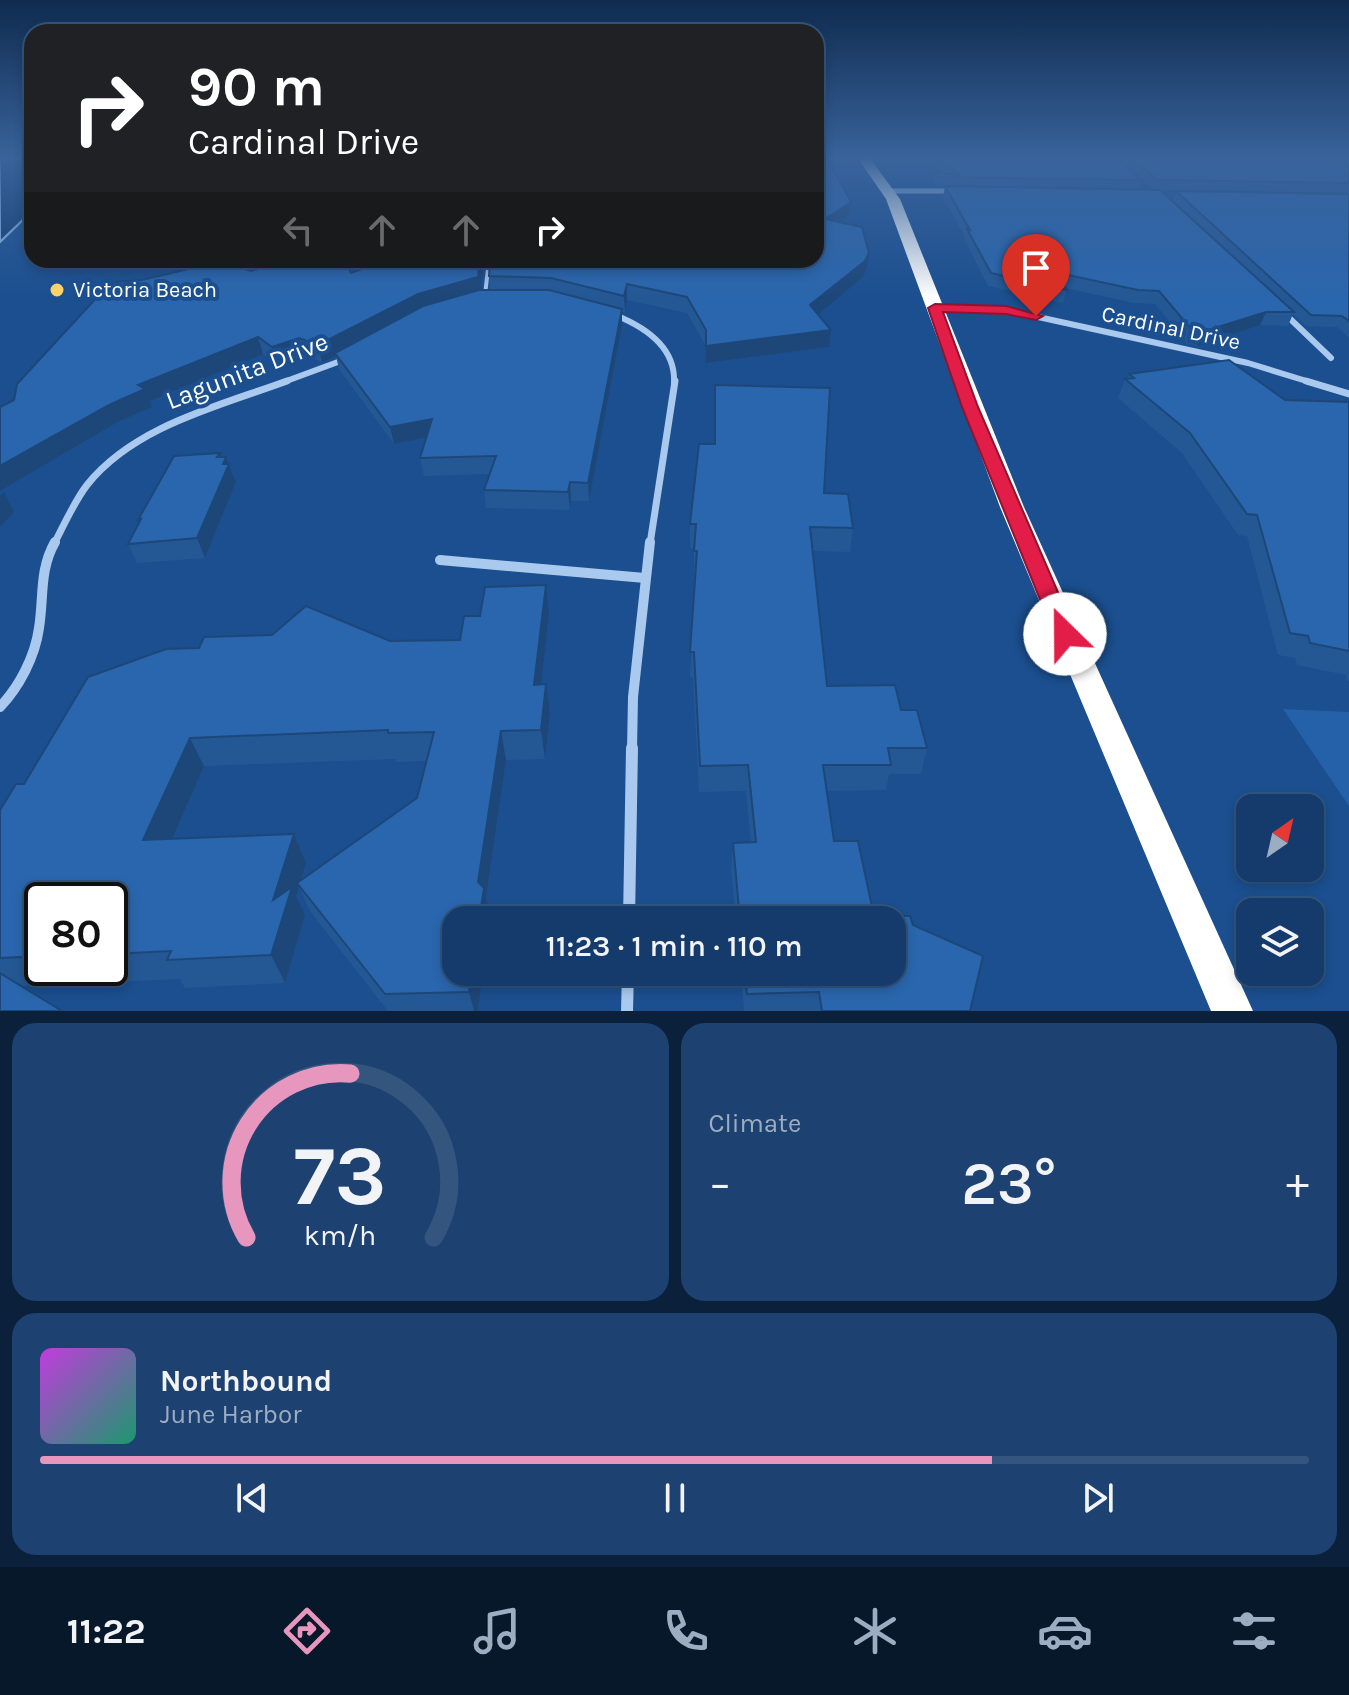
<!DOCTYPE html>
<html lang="en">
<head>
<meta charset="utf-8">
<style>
  :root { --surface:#143b6b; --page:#1d4271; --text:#f1f3f6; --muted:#9dadc1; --line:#33557e; --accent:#e797bd }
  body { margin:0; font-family:Karla,sans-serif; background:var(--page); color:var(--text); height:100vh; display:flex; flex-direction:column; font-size:30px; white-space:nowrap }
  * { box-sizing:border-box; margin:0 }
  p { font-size:26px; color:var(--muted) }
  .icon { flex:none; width:44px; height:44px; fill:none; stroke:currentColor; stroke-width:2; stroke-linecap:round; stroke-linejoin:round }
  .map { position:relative; height:1011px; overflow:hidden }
  .panel { display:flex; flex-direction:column; gap:12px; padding:12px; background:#0b203b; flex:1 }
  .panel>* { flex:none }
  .top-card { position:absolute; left:24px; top:24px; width:800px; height:244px; border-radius:24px; box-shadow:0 4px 12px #0003,0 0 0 2px var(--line); background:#202124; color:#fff; overflow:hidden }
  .needle { width:52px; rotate:34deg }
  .tools { position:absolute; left:1236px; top:794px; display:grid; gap:16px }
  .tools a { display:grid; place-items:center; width:88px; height:88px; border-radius:16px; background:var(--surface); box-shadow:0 4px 12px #0003,0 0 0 2px var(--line); font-size:40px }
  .speed { position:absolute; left:24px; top:882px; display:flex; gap:16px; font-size:40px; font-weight:700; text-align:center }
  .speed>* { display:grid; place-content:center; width:104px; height:104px; border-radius:50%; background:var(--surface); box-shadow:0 4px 12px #0003,0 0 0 2px var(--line); line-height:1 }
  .speed .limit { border:4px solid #111; border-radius:12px; background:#fff; color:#111 }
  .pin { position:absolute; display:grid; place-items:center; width:68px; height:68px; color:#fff; margin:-82px -34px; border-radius:50% 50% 50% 0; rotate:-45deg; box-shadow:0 0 8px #0007 }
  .pin .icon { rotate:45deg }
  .me { position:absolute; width:88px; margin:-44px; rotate:337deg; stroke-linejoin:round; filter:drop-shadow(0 0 6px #0008) }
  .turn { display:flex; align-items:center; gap:28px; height:168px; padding:0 32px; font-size:36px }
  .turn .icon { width:104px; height:104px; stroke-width:2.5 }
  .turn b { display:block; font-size:56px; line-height:68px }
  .lanes { display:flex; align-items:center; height:76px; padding:0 32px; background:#0003; justify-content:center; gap:40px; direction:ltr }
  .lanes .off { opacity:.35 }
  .big { font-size:60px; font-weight:600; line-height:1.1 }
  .panel .card { flex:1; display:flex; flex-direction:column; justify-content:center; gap:12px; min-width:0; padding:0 28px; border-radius:24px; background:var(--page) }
  .panel .dial { align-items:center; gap:0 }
  .dial svg { height:208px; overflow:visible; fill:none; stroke:var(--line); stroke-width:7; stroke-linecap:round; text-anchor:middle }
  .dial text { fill:var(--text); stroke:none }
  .song { display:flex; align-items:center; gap:24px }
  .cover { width:96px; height:96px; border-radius:12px; background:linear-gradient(135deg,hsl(290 70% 55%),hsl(160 70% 35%)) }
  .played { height:8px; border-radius:4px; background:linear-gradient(90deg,var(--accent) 75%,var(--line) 75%) }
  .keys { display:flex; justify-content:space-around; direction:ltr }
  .heat { display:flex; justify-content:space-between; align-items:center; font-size:44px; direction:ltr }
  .panel .tiles { flex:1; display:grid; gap:12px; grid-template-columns:1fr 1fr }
  .card:last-child { grid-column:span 2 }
  .trip { position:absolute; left:442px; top:906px; width:464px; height:80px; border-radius:24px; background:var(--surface); box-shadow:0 4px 12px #0003,0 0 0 2px var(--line); font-weight:600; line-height:80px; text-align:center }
  .tabs { display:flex; height:128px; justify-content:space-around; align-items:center; background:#08182b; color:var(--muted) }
  .tabs .icon { width:56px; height:56px }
  .tabs .active { color:var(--accent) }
  .tabs b { font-size:36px; color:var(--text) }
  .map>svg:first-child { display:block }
  .green { fill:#2461a8 }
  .water { fill:#123a6d; stroke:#9cc4f0; stroke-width:2 }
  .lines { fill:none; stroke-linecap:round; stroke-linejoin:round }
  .lane { stroke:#a9c9ee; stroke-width:4 }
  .street-far4 { stroke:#a9c9ee; stroke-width:5 }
  .street-far3 { stroke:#a9c9ee; stroke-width:6 }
  .street-far2 { stroke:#a9c9ee; stroke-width:7 }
  .street-far1 { stroke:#a9c9ee; stroke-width:10 }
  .street { stroke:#a9c9ee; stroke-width:12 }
  .highway { fill:#fff; fill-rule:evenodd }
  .wall { fill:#245895; fill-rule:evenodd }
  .shaded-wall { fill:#1d4779 }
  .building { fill:#2a66ad; stroke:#1d4779; stroke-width:2 }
  .route { fill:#e11d48; stroke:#92132f; stroke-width:2 }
  .poi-dot { fill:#ffd166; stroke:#1b4f8f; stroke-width:3 }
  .labels { text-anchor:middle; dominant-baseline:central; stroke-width:8; stroke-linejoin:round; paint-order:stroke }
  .far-poi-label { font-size:22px; fill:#fff; stroke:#1b4f8f; text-anchor:start }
  .far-street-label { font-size:22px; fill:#fff; stroke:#1b4f8f }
  .street-label { font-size:26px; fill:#fff; stroke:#1b4f8f }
</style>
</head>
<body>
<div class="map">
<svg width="1349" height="1011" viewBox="0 0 1349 1011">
  <rect width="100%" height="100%" fill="#1b4f8f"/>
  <!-- green -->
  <path class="green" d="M1283,709L1349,712V806Z"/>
  <!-- water -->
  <path class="water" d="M0,157L32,158V211L0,242Z"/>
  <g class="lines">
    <!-- lane -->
    <path class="lane" d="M485,295L489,260"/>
    <!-- street-far4 -->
    <path class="street-far4" d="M816,165L830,157
      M889,191H952"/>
    <!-- street-far3 -->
    <path class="street-far3" d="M936,308L1006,310L1248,363L1313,383
      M1284,313L1331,358
      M615,315C645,327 676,347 674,383
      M281,383L346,359"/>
    <!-- street-far2 -->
    <path class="street-far2" d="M1306,381L1349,394
      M54,544C64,525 74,502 87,485C134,426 219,406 287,381
      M650,544L675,381"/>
    <!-- street-far1 -->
    <path class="street-far1" d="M440,560L645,578
      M0,707C19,687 35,657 39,628C44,597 39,570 55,542
      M632,750L633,697L650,542"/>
    <!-- street -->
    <path class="street" d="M629,920L632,748
      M627,1011L628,972"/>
    <!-- highway -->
    <path class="highway" d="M857,157H869L900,199L1024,507L1253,1011H1211L1000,507L886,199Z"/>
  </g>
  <!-- wall -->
  <path class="wall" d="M816,157L849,216L840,222L867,268L863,277L818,314L829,347L705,363L706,346L687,313L627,300L625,313L622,312V325L589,501H571L570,510L486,508L484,490L489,474L424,476L420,458L426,438L394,444L339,369L336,356L322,362L304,355L277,364L263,354L150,401L152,407L116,423L0,491L351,273L484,260L481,290H490L489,276Z
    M928,157H1117L1141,180L1138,189L937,186L934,181L936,172L945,174Z
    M1119,157H1349V166L1334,159L1349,167V193L1160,190L1173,201L1176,191L1349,194V338L1337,327L1306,326L1293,314L1288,326L1260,325L1197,346L1187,343L1155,304L1134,303L1065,288L1067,290L1063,303L988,286L965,241V237L943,197L945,186L1154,190Z
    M1129,374L1285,400L1349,402V681H1347L1346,675L1297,665L1295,658L1278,655L1247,536L1238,535L1182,453L1118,398L1125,379L1128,378Z
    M715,385L830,388L824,493L848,494L853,528L850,552L813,551L827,686L895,685L901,710H917L927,748L921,774H889L886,790L827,791L834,841H858L874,916H910L913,925L983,956L970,1011H744L741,972H892V920H736L731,868L733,843H751L746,791L699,792L693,678L690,677L695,576H694V548H690V524L699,444H714Z
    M221,457L229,464L236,482L205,558L137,563L128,544L139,523L138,520Z
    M546,585L549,613L541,685L550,713L545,759L506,760L486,898L490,916L489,920H456V972H483L478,1011H388L310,911L299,887L296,896L305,915L285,983L185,988L180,979L20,986L0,1011V810L24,784L390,641L460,640L480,616ZM395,759L396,762L426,761L417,798L301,880L306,863L294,834L173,839L204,766ZM42,900H110V968H42Z"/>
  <!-- shaded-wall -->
  <path class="shaded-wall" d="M851,202L849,216L824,234L825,219Z
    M869,253L867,268L863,277L809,322L810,305Z
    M255,260H304L249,285L244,263Z
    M480,260H484L481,293L335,353L336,356L322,362L318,345L418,294Z
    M627,284V300L625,313L624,296Z
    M622,309V325L589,501L588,483Z
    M1266,312L1260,325L1197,346L1202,332Z
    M831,330L829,347L705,363L706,346Z
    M258,337L263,354L150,401L152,407L116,423L0,491V466L138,385Z
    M299,338L304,355L277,364L272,347Z
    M432,419L435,436L394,444L390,427Z
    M220,453L223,464L226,457L236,482L205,558L197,538L217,457Z
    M570,482L571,501L570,510L568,492Z
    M4,492L14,512L0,527V496Z
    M546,585L549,613L538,714L534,685Z
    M546,684L550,713L545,759L541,730Z
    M501,731L506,760L486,898L490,916L489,920H479L478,882Z
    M190,738L204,766L160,868L143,840Z
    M294,834L306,863L299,885L297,883L299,887L296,896L305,915L285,983L271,955L273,900Z
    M472,972H483L478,1011H474L469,992Z"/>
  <!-- building -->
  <path class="building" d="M816,157H826L851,202L825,219L862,227L869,253L865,261L810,305L831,330L706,346V330L687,297L627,284L624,296L551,278L489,276L490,260H816Z
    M938,157H1117L1141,180L938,177L936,172L960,176Z
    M1131,157H1331L1349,167V183L1157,180Z
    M945,186L1160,190L1294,312H1266L1202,332L1192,330L1159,291L1138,290L1054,272L1067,290L991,273L967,229L970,230Z
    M1176,191L1349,194V321L1342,316L1311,315Z
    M196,260H255L244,263L245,269L251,271L289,260H345L351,273L386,260H480L478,277L418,294L318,345L299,338L272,347L258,337L138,385L145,389L109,405L0,466V407L14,400L17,384L111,282L142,280L197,267Z
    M479,290H549L622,309L588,483L570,482L568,492L484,490L496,456L420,458L432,419L390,427L335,353L423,306Z
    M1229,360L1285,400L1349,402V651L1310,643L1308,636L1290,633L1257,515L1247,514L1190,433L1125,379L1134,378L1129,374Z
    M715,385L830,388L824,493L848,494L853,528L810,527L827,686L895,685L901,710H917L927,748H888L891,765H823L834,841H858L874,916H910L913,925L983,956L970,1011H822L819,992L747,994L745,972H892V920H740L733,843L756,842L748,765L700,766L694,652H690L697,551H694L696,524H690L699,444H715Z
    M220,453L217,457H226L223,464H229L197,538L128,544L141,519L138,520L174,456Z
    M546,585L534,685L546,684L541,730L501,731L478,882L484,888L479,920H456V972H472L469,992L385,994L297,883L417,798L434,732L388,733V730L190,738L143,840L294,834L273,900L292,887L271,955L167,960L171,951L110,954V900H42V956L0,958V810L16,784H24L88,677L166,649L199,648L204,637L272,635L306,606L390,641L460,640L464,616H480L485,587Z
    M0,973L62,1011H0Z"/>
  <!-- sky -->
  <linearGradient id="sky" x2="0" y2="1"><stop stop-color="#0f2b4f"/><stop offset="0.53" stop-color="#39639b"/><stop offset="1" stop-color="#39639b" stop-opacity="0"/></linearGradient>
  <rect width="1349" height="298" fill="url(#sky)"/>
  <!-- route -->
  <path class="route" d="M935,304L1006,306L1043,316L1036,320L1006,314L943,312L978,407L1076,634L1073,639H1058L1054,634L962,407L928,308Z"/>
  <!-- markers -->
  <circle class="poi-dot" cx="57" cy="290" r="8"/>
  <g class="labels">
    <!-- far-poi labels -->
    <g class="far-poi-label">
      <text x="73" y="290">Victoria Beach</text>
    </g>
    <!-- far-street labels -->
    <g class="far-street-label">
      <text transform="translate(1171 328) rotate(12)">Cardinal Drive</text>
    </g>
    <!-- street labels -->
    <g class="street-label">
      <text transform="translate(247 371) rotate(-21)">Lagunita Drive</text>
    </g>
  </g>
</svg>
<div class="tools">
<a><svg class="needle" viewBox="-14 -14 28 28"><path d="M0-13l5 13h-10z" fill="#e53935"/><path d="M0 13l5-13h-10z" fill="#9dadc1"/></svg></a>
<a><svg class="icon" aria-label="layers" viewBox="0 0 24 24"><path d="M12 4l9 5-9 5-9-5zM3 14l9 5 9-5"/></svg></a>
</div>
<div class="speed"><div class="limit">80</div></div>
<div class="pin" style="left:1036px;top:316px;background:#d93025"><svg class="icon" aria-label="arrive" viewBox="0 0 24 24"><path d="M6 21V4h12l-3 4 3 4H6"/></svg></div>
<svg class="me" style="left:1065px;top:634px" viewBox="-20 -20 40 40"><circle r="19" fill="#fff"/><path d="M0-13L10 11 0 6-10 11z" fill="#e11d48"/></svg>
<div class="trip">11:23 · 1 min · 110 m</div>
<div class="top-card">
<div class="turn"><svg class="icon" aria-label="right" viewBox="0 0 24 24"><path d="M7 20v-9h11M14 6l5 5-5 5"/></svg><div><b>90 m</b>Cardinal Drive</div></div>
<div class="lanes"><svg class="icon off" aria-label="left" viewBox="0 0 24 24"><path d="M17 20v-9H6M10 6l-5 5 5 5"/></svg><svg class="icon off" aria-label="ahead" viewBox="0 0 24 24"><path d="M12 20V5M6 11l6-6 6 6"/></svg><svg class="icon off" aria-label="ahead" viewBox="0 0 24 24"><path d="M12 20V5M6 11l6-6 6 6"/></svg><svg class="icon" aria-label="right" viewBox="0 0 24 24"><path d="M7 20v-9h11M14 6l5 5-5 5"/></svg></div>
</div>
</div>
<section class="panel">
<div class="tiles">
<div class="card dial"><svg viewBox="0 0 100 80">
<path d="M14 69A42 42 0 1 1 86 69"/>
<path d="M14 69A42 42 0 0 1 54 6" stroke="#e797bd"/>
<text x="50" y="56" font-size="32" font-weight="700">73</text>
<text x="50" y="72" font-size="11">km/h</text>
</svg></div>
<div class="card"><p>Climate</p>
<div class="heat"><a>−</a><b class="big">23°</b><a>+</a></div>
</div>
<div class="card">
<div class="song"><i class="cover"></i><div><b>Northbound</b><p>June Harbor</p></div></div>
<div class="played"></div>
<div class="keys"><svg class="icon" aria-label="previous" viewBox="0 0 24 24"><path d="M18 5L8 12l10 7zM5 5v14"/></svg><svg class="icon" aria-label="pause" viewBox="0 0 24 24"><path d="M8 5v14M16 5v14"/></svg><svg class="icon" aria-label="next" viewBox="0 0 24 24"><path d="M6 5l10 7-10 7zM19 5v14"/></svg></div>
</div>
</div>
</section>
<nav class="tabs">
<b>11:22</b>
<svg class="icon active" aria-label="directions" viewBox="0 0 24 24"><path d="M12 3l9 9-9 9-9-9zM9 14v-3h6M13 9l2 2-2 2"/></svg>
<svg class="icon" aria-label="music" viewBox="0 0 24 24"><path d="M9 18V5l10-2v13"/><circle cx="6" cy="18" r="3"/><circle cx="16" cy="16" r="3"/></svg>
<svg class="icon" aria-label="phone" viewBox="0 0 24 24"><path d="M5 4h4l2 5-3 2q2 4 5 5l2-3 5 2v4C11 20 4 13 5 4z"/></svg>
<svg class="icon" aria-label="climate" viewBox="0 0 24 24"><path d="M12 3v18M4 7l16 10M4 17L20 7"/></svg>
<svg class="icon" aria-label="car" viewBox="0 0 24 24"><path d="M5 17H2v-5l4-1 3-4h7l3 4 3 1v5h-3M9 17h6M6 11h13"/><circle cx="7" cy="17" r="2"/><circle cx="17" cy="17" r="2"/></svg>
<svg class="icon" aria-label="filters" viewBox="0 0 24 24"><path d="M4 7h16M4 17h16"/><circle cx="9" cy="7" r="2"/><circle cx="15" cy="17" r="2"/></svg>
</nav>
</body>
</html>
